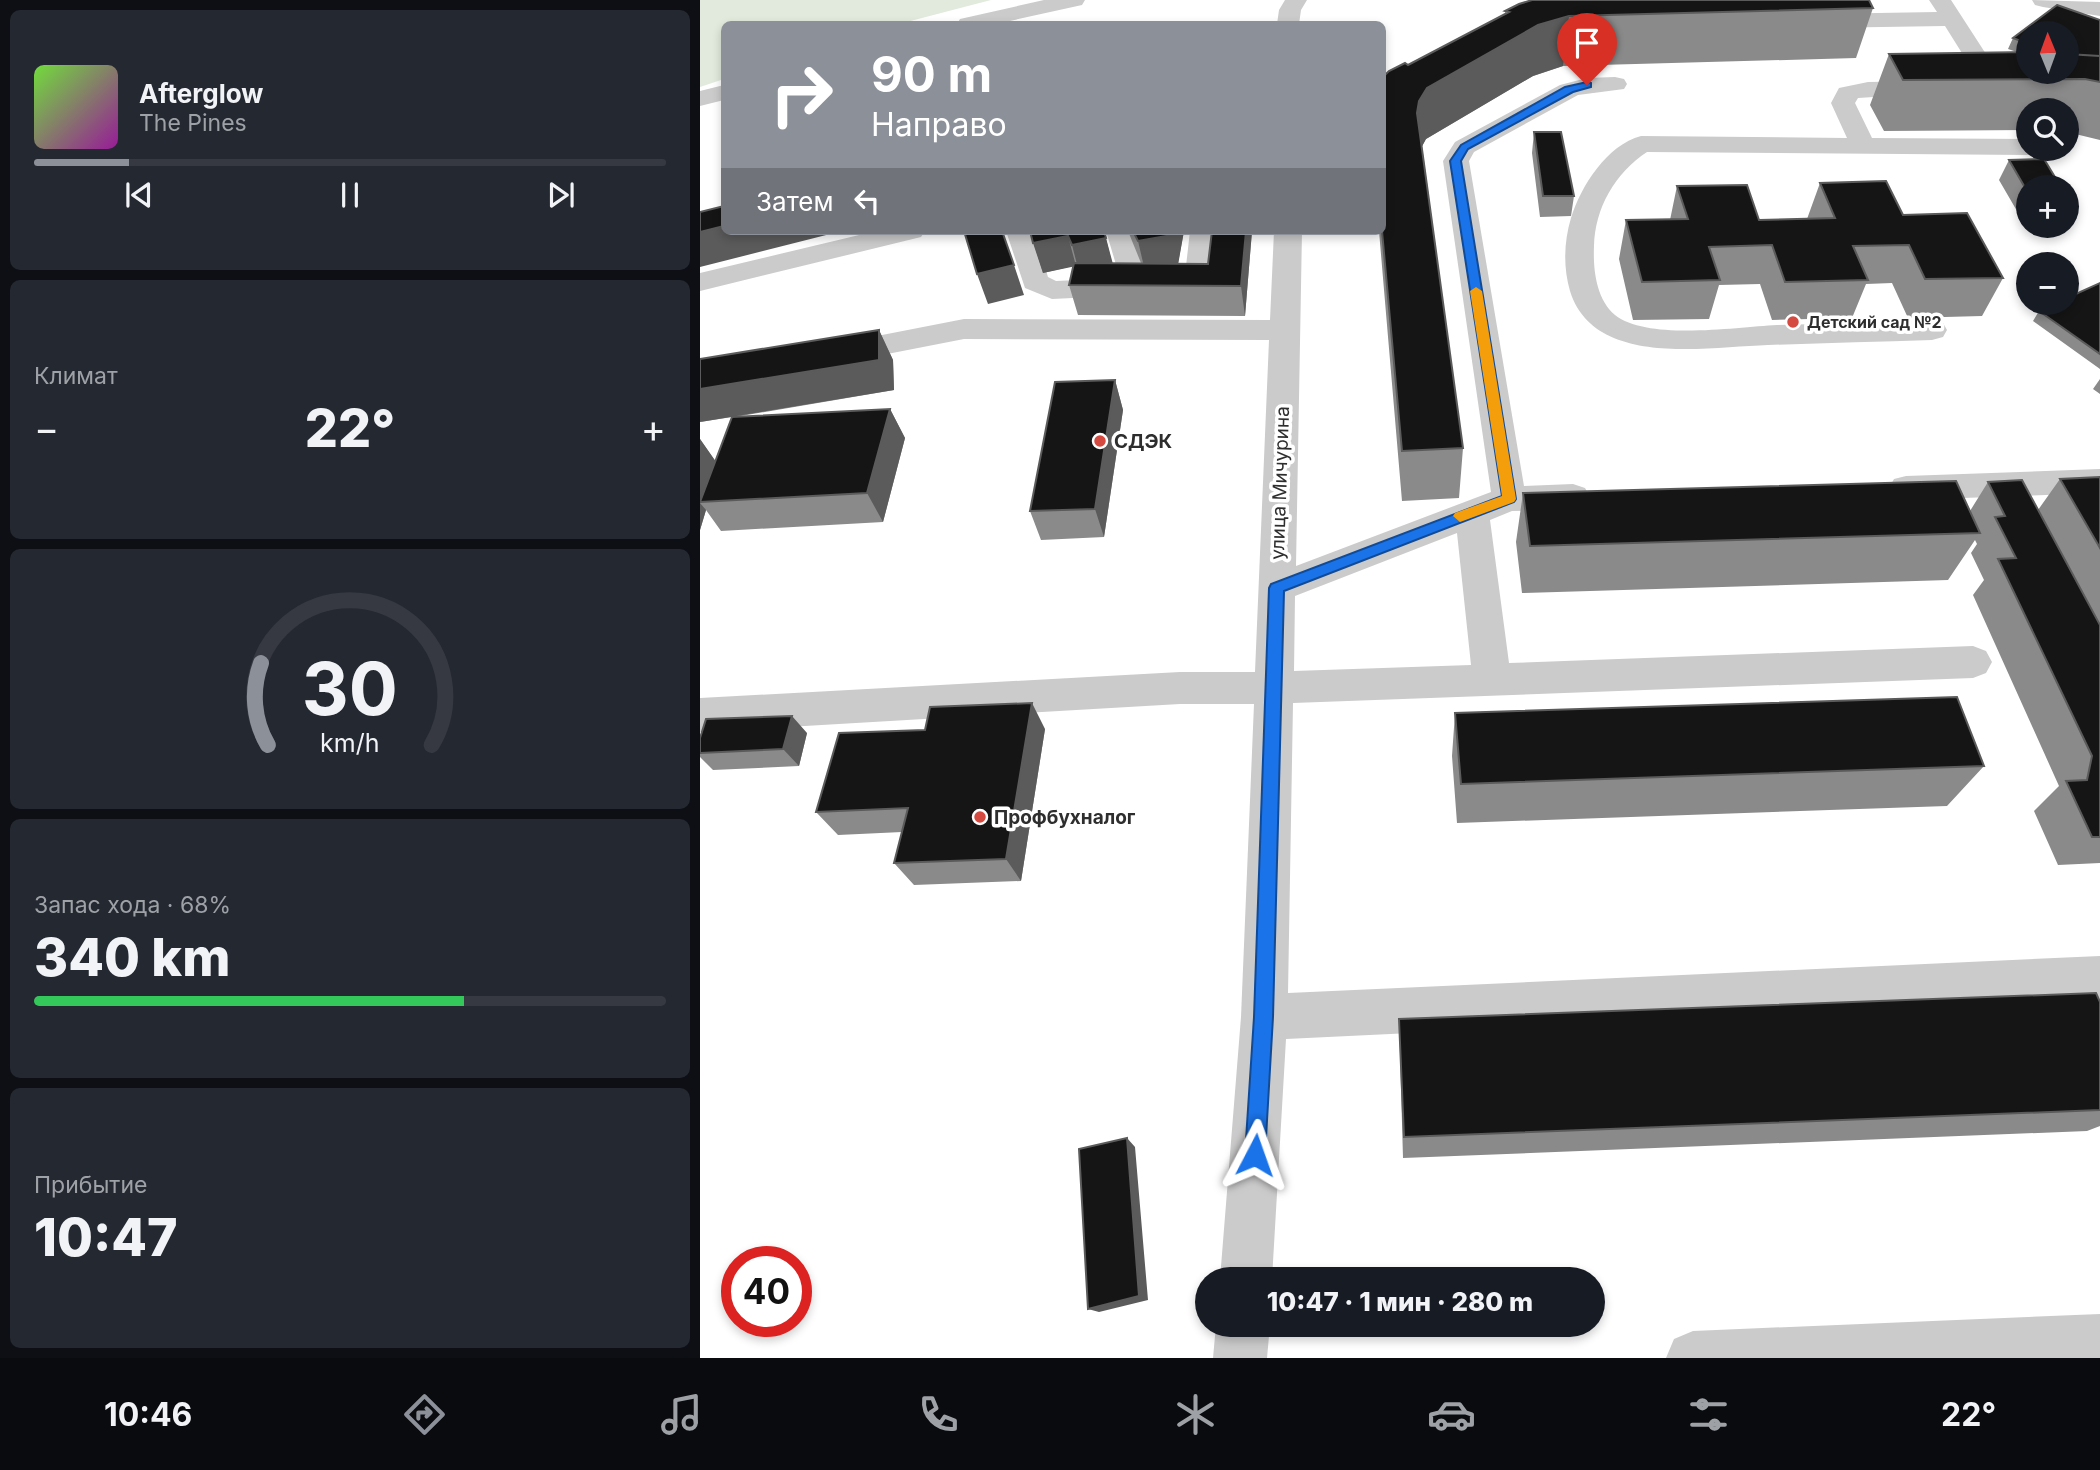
<!DOCTYPE html>
<html lang="ru">
<head>
<meta charset="utf-8">
<style>
  :root { --surface:#171b24; --page:#242831; --text:#f1f3f6; --muted:#9ea1a6; --line:#363941; --accent:#8c9099 }
  body { margin:0; font-family:Inter,sans-serif; background:var(--page); color:var(--text); height:100vh; display:flex; flex-direction:column; font-size:26px; white-space:nowrap }
  * { box-sizing:border-box; margin:0 }
  p { font-size:23px; color:var(--muted) }
  .icon { flex:none; width:38px; height:38px; fill:none; stroke:currentColor; stroke-width:2; stroke-linecap:round; stroke-linejoin:round }
  .map { position:relative; flex:1; overflow:hidden }
  .sheet { display:flex; flex-direction:column; gap:10px; padding:10px; background:#0d0f14; width:700px }
  .sheet>* { flex:none }
  .top-card { position:absolute; left:21px; top:21px; width:665px; height:214px; border-radius:10px; box-shadow:0 4px 10px #0003; background:#8c9099; color:#fff; overflow:hidden }
  .needle { width:46px; rotate:359deg }
  .tools { position:absolute; left:1316px; top:21px; display:grid; gap:14px }
  .tools a { display:grid; place-items:center; width:63px; height:63px; border-radius:50%; background:var(--surface); box-shadow:0 4px 10px #0003; font-size:35px }
  .speed { position:absolute; left:21px; top:1246px; display:flex; gap:14px; font-size:35px; font-weight:700; text-align:center }
  .speed>* { display:grid; place-content:center; width:91px; height:91px; border-radius:50%; background:var(--surface); box-shadow:0 4px 10px #0003; line-height:1 }
  .speed .limit { border:10px solid #d22; background:#fff; color:#111 }
  .pin { position:absolute; display:grid; place-items:center; width:60px; height:60px; color:#fff; margin:-72px -30px; border-radius:50% 50% 50% 0; rotate:-45deg; box-shadow:0 0 7px #0007 }
  .pin .icon { rotate:45deg }
  .me { position:absolute; width:77px; margin:-38px; rotate:4deg; stroke-linejoin:round; filter:drop-shadow(0 0 5px #0008) }
  .turn { display:flex; align-items:center; gap:24px; height:147px; padding:0 35px; font-size:32px }
  .turn .icon { width:91px; height:91px; stroke-width:2.5 }
  .turn b { display:block; font-size:49px; line-height:60px }
  .then { display:flex; align-items:center; height:66px; padding:0 35px; background:#0003; gap:14px; font-size:26px }
  .big { font-size:52px; font-weight:800; line-height:1.1 }
  .sheet .card { flex:1; display:flex; flex-direction:column; justify-content:center; gap:10px; min-width:0; padding:0 24px; border-radius:10px; background:var(--page) }
  .sheet .dial { align-items:center; gap:0 }
  .dial svg { height:182px; overflow:visible; fill:none; stroke:var(--line); stroke-width:7; stroke-linecap:round; text-anchor:middle }
  .dial text { fill:var(--text); stroke:none }
  .song { display:flex; align-items:center; gap:21px }
  .cover { width:84px; height:84px; border-radius:10px; background:linear-gradient(135deg,hsl(100 70% 55%),hsl(300 70% 35%)) }
  .played { height:7px; border-radius:4px; background:linear-gradient(90deg,var(--accent) 15%,var(--line) 15%) }
  .keys { display:flex; justify-content:space-around; direction:ltr }
  .heat { display:flex; justify-content:space-between; align-items:center; font-size:38px; direction:ltr }
  .charge { height:10px; border-radius:5px; background:linear-gradient(90deg,#34c759 68%,var(--line) 0) }
  .trip { position:absolute; left:495px; top:1267px; width:410px; height:70px; border-radius:35px; background:var(--surface); box-shadow:0 4px 10px #0003; font-weight:800; line-height:70px; text-align:center }
  .tab-bar { display:flex; height:112px; justify-content:space-around; align-items:center; background:#090b0e; color:var(--muted) }
  .tab-bar .icon { width:49px; height:49px }
  .tab-bar .current { color:var(--accent) }
  .tab-bar b { font-size:32px; color:var(--text) }
  main { display:flex; flex:1; min-height:0 }
  .map>svg:first-child { display:block }
  .green { fill:#e2eadd }
  .lines { fill:none; stroke-linecap:round; stroke-linejoin:round }
  .minor { fill:#cbcbcb; fill-rule:evenodd }
  .wall { fill:#8a8a8a; fill-rule:evenodd }
  .shaded-wall { fill:#5b5b5b }
  .building { fill:#151515; stroke:#5b5b5b; stroke-width:2 }
  .route { fill:#1a73e8; stroke:#114b97; stroke-width:2 }
  .slow { fill:#f59e0b }
  .poi-dot { fill:#d44a41; stroke:#fff; stroke-width:2.5 }
  .labels { text-anchor:middle; dominant-baseline:central; stroke-width:7; stroke-linejoin:round; paint-order:stroke }
  .far-poi-label { font-size:16px; font-weight:bold; fill:#2e2e2e; stroke:#fff; text-anchor:start }
  .poi-label { font-size:19px; font-weight:bold; fill:#2e2e2e; stroke:#fff; text-anchor:start }
  .street-label { font-size:19px; fill:#2e2e2e; stroke:#fff }
</style>
</head>
<body>
<main>
<section class="sheet">
<div class="card">
<div class="song"><i class="cover"></i><div><b>Afterglow</b><p>The Pines</p></div></div>
<div class="played"></div>
<div class="keys"><svg class="icon" aria-label="previous" viewBox="0 0 24 24"><path d="M18 5L8 12l10 7zM5 5v14"/></svg><svg class="icon" aria-label="pause" viewBox="0 0 24 24"><path d="M8 5v14M16 5v14"/></svg><svg class="icon" aria-label="next" viewBox="0 0 24 24"><path d="M6 5l10 7-10 7zM19 5v14"/></svg></div>
</div>
<div class="card"><p>Климат</p>
<div class="heat"><a>−</a><b class="big">22°</b><a>+</a></div>
</div>
<div class="card dial"><svg viewBox="0 0 100 80">
<path d="M14 69A42 42 0 1 1 86 69"/>
<path d="M14 69A42 42 0 0 1 11 33" stroke="#8c9099"/>
<text x="50" y="56" font-size="32" font-weight="700">30</text>
<text x="50" y="72" font-size="11">km/h</text>
</svg></div>
<div class="card"><p>Запас хода · 68%</p><b class="big">340 km</b><div class="charge"></div></div>
<div class="card"><p>Прибытие</p><b class="big">10:47</b></div>
</section>
<div class="map">
<svg width="1400" height="1358" viewBox="0 0 1400 1358">
  <rect width="100%" height="100%" fill="#fff"/>
  <!-- green -->
  <path class="green" d="M0,0H291L199,24H24V79L0,87Z"/>
  <g class="lines">
    <!-- minor -->
    <path class="minor" d="M344,0H385L382,5L296,24H257L260,19Z
      M585,0H607L601,10L599,24H577L579,10Z
      M1229,0H1251L1308,88L1305,93L1296,95L1287,93L1245,26L1118,28L1110,26L1107,21L1110,16L1118,14L1237,12Z
      M1332,0L1400,2V16L1343,7L1335,5Z
      M915,77L924,79L927,84L924,89L878,95L774,152L769,161L824,486L873,484L885,488L890,497L885,506L873,510L812,511L790,520L809,663L1273,646L1286,651L1292,662L1286,673L1273,678L593,703L588,993L1400,956V1000L586,1039L572,1279H520L541,1017L554,704H480L0,732V698L480,672H555L569,340L264,339L136,364L125,361L121,354L125,347L136,344L264,319L570,320L574,231H602L596,566L791,492L743,161L755,142L860,85L887,78ZM757,533L771,665L594,671L595,596Z
      M1228,81L1237,83L1240,88L1237,93L1158,98L1155,103L1172,138L1328,139V149H1340L1337,152L1328,155L947,152C915,173 895,208 894,246C893,269 896,299 915,315C948,341 1036,327 1077,325C1129,324 1180,322 1232,320L1243,323L1247,330L1243,337L1232,340C1177,342 1123,343 1068,345C1006,347 894,368 870,291C863,267 864,241 871,218C881,186 907,145 941,136L1147,138L1131,103L1139,88L1168,82Z
      M24,85V100L0,106V91Z
      M176,231H225L221,237L0,291V273Z
      M306,231H334L348,277L356,281L420,278L406,231H434L449,277L482,278L485,275L490,231H518L513,277L499,293L489,296L435,295L352,299L325,288Z
      M1400,469V493L1206,500L1194,497L1189,488L1194,479L1206,476Z
      M1400,1314V1358H966L974,1339L993,1331Z
      M516,1325H570L567,1358H513Z"/>
  </g>
  <!-- wall -->
  <path class="wall" d="M1357,5L1400,20V140L1367,132V110H1328V130L1184,131L1170,105L1189,54L1317,52L1308,49L1313,38ZM1328,33H1367V72H1328Z
    M1173,8L1156,58L863,66L833,76L726,139L722,146L763,448L759,498L702,501L679,231H682L708,65L805,14V11Z
    M834,132L874,196L871,216L840,217L832,153Z
    M1309,160L1328,187V211H1317L1299,180Z
    M1120,183L1203,215L1303,278L1282,316L1208,318L1192,283L1166,284L1152,318L1072,320L1060,284L1019,285L1009,319L933,320L919,259L926,220H970L977,186L1059,220L1107,219Z
    M330,231H404L412,263H441L428,231H484L478,263L508,264L512,231H552L545,316L378,315L369,285L373,266L343,273Z
    M1400,283V369L1333,321L1339,311Z
    M179,330L193,360L194,390L35,417L190,409L205,438L183,522L21,531L6,510L0,530V439L15,461L32,417L0,422Z
    M1400,379V394L1393,389Z
    M415,380L423,410L404,537L341,540L330,511Z
    M1400,477V863L1358,865L1334,811L1359,786L1273,595L1284,580L1271,553L1277,544L1275,540L1248,580L822,593L816,542L823,493L1270,511L1288,482L1338,510L1360,479Z
    M755,713L1284,766L1247,806L757,823L752,756Z
    M345,729L321,881L214,885L194,863L202,832L138,835L116,812Z
    M107,733L99,766L13,770L0,757V738Z
    M1400,1002V1126L1387,1131L703,1158L699,1019Z"/>
  <!-- shaded-wall -->
  <path class="shaded-wall" d="M869,16L863,66L833,76L726,139L719,152L717,113L719,101L727,88L838,25Z
    M24,226V231H142L0,267V232Z
    M473,231H484L478,265L445,271L438,241Z
    M546,231H552L545,316L541,286Z
    M368,236L376,266L343,273L333,243Z
    M406,238L414,268L380,276L372,245Z
    M314,265L324,295L288,304L277,274Z
    M179,330L193,360L194,390L0,422V389Z
    M415,380L423,410L404,537L395,509Z
    M190,409L205,438L183,522L167,493Z
    M0,439L19,466L0,502Z
    M0,503L6,510L0,530Z
    M332,703L345,729L321,881L306,859Z
    M92,716L107,733L99,766L83,749Z
    M427,1138L435,1147L448,1300L399,1312L388,1309Z"/>
  <!-- building -->
  <path class="building" d="M832,0H1169L1173,8L869,16L838,25L727,88L719,101L717,113L763,448L702,451L682,231V78L689,71L705,63L708,65L809,12L805,11L819,4Z
    M1357,5L1400,20V56L1367,54V33H1328V44L1313,38Z
    M1328,52V72H1367V54L1400,56V82L1385,79L1203,80L1189,54Z
    M834,132H861L874,196H843Z
    M1344,159L1361,187H1328L1327,191L1309,160Z
    M1186,181L1203,215L1267,213L1303,278L1225,279L1209,245L1153,246L1168,280L1085,282L1072,245L1009,247L1020,280L942,282L926,220L988,219L977,186L1047,185L1059,220L1135,218L1120,183Z
    M24,206V226L0,232V212Z
    M264,231H302L314,265L277,274Z
    M330,231H404L406,238L372,245L368,236L333,243Z
    M433,231H473L472,235L438,241Z
    M512,231H546L541,286L369,285L374,263L508,264Z
    M1400,283V354L1339,311L1356,303H1367V298Z
    M179,330V360L0,389V359Z
    M415,380L395,509L330,511L355,382Z
    M190,409L167,493L0,502L32,417Z
    M1400,477V548L1360,479Z
    M1322,480L1400,625V837H1392L1366,781L1387,780L1392,756L1298,559L1316,558L1295,517L1305,516L1288,482Z
    M1256,481L1280,533L830,546L823,493Z
    M1257,697L1284,766L761,784L755,713Z
    M332,703L306,859L194,863L208,808L116,812L139,733L225,730L230,707Z
    M92,716L83,749L0,753V738L6,719Z
    M1396,993L1400,1002V1110L704,1137L699,1019Z
    M427,1138L439,1296L388,1309L379,1149Z"/>
  <!-- route -->
  <path class="route" d="M887,82L891,83V87L873,92L768,149L761,161L816,499L814,502L584,591L573,1017L565,1155L562,1162L555,1165L548,1162L545,1155L554,1017L569,588L571,584L802,496L750,161L761,145L865,87Z"/>
  <!-- slow -->
  <path class="slow" d="M776,287L782,291L816,499L814,502L760,522L753,516L755,513L802,496L770,291Z"/>
  <!-- markers -->
  <g class="poi-dot">
    <circle cx="1093" cy="322" r="7"/>
    <circle cx="400" cy="441" r="7"/>
    <circle cx="280" cy="817" r="7"/>
  </g>
  <g class="labels">
    <!-- far-poi labels -->
    <g class="far-poi-label">
      <text x="1107" y="322">Детский сад №2</text>
    </g>
    <!-- poi labels -->
    <g class="poi-label">
      <text x="414" y="441">СДЭК</text>
      <text x="294" y="817">Профбухналог</text>
    </g>
    <!-- street labels -->
    <g class="street-label">
      <text transform="translate(580 483) rotate(-88)">улица Мичурина</text>
    </g>
  </g>
</svg>
<div class="tools">
<a><svg class="needle" viewBox="-14 -14 28 28"><path d="M0-13l5 13h-10z" fill="#e53935"/><path d="M0 13l5-13h-10z" fill="#9ea1a6"/></svg></a>
<a><svg class="icon" aria-label="search" viewBox="0 0 24 24"><circle cx="10" cy="10" r="6"/><path d="M15 15l6 6"/></svg></a>
<a>+</a>
<a>−</a>
</div>
<div class="speed"><div class="limit">40</div></div>
<div class="pin" style="left:887px;top:85px;background:#d93025"><svg class="icon" aria-label="arrive" viewBox="0 0 24 24"><path d="M6 21V4h12l-3 4 3 4H6"/></svg></div>
<svg class="me" style="left:555px;top:1155px" viewBox="-20 -20 40 40"><path d="M0-17L14 15 0 8-14 15z" fill="#1a73e8" stroke="#fff" stroke-width="4"/></svg>
<div class="trip">10:47 · 1 мин · 280 m</div>
<div class="top-card">
<div class="turn"><svg class="icon" aria-label="right" viewBox="0 0 24 24"><path d="M7 20v-9h11M14 6l5 5-5 5"/></svg><div><b>90 m</b>Направо</div></div>
<div class="then">Затем<svg class="icon" aria-label="left" viewBox="0 0 24 24"><path d="M17 20v-9H6M10 6l-5 5 5 5"/></svg></div>
</div>
</div>
</main>
<nav class="tab-bar">
<b>10:46</b>
<svg class="icon current" aria-label="directions" viewBox="0 0 24 24"><path d="M12 3l9 9-9 9-9-9zM9 14v-3h6M13 9l2 2-2 2"/></svg>
<svg class="icon" aria-label="music" viewBox="0 0 24 24"><path d="M9 18V5l10-2v13"/><circle cx="6" cy="18" r="3"/><circle cx="16" cy="16" r="3"/></svg>
<svg class="icon" aria-label="phone" viewBox="0 0 24 24"><path d="M5 4h4l2 5-3 2q2 4 5 5l2-3 5 2v4C11 20 4 13 5 4z"/></svg>
<svg class="icon" aria-label="climate" viewBox="0 0 24 24"><path d="M12 3v18M4 7l16 10M4 17L20 7"/></svg>
<svg class="icon" aria-label="car" viewBox="0 0 24 24"><path d="M5 17H2v-5l4-1 3-4h7l3 4 3 1v5h-3M9 17h6M6 11h13"/><circle cx="7" cy="17" r="2"/><circle cx="17" cy="17" r="2"/></svg>
<svg class="icon" aria-label="filters" viewBox="0 0 24 24"><path d="M4 7h16M4 17h16"/><circle cx="9" cy="7" r="2"/><circle cx="15" cy="17" r="2"/></svg>
<b>22°</b>
</nav>
</body>
</html>
